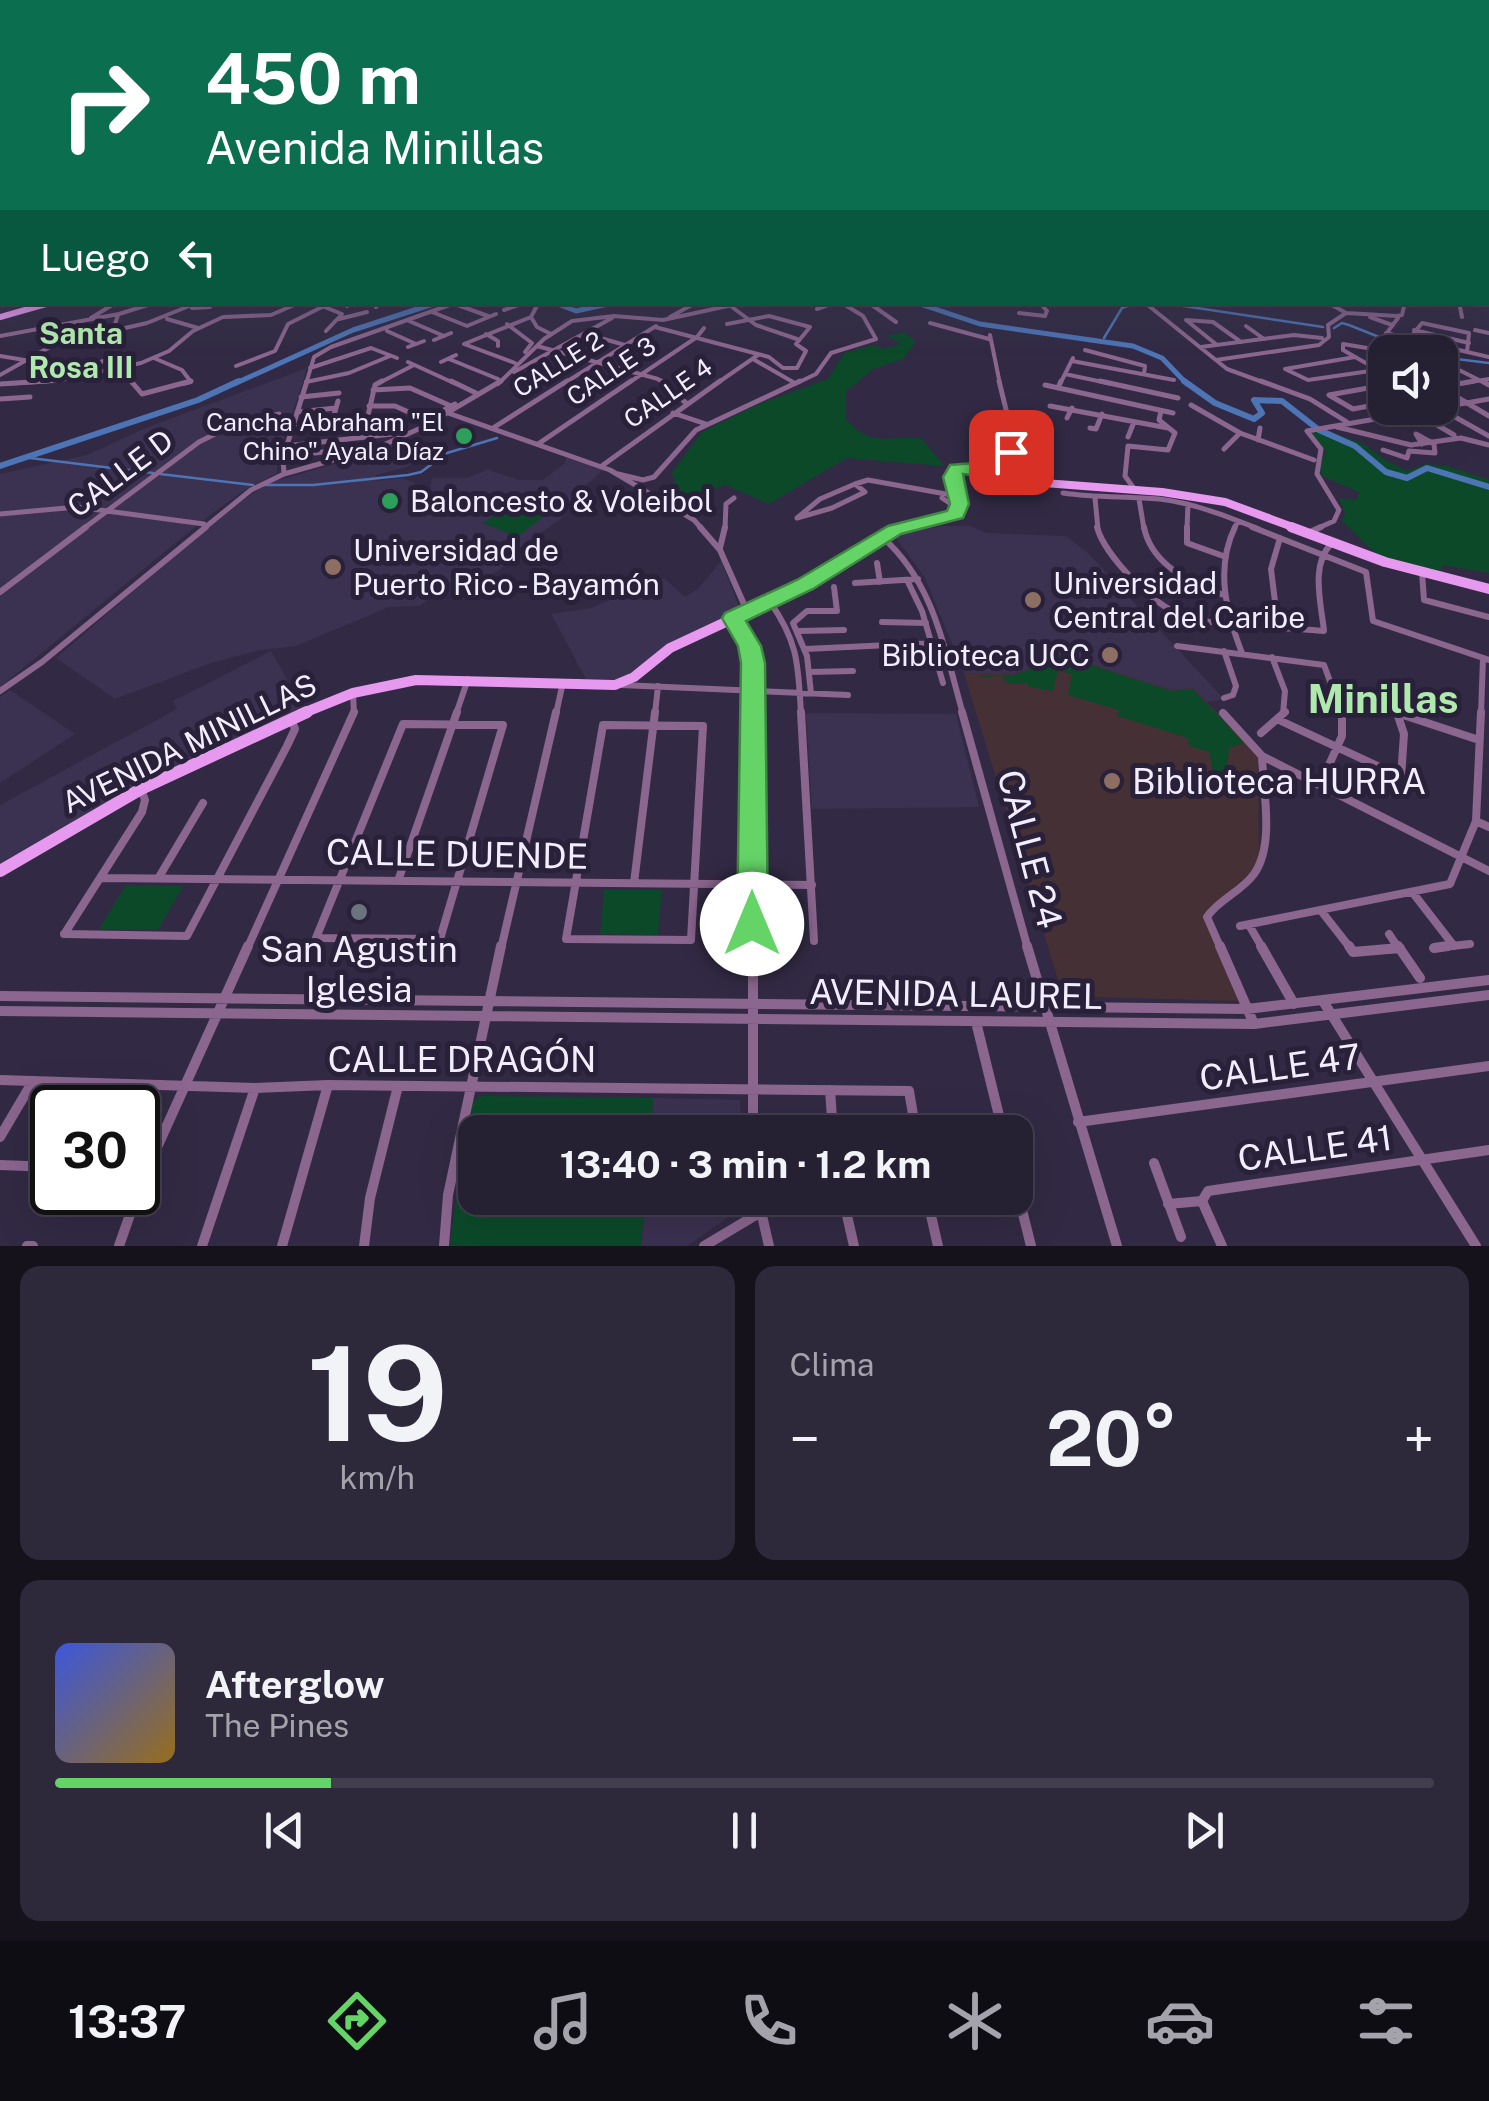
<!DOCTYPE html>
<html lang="es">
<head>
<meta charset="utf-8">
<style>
  :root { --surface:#262033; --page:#2e283b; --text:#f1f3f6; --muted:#a4a3ac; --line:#423e4e; --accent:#64d467 }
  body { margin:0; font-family:"Public Sans",sans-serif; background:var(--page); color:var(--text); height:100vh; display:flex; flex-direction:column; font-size:38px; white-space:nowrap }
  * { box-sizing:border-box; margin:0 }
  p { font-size:32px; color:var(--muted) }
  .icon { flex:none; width:55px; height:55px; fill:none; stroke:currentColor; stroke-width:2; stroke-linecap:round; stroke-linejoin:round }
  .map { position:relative; height:1246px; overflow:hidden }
  .drawer { display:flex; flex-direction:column; gap:20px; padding:20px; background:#15121c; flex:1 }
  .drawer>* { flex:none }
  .guide { position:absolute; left:0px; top:0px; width:1490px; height:305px; box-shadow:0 10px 40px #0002,0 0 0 2px var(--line); background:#0b6e4f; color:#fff; overflow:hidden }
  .tools { position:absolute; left:1368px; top:335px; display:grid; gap:20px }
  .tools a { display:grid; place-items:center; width:90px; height:90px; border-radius:20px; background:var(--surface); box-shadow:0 10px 40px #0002,0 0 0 2px var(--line); font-size:50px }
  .speed { position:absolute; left:30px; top:1085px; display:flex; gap:20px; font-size:50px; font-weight:700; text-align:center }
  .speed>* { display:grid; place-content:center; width:130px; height:130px; border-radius:50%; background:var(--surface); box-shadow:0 10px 40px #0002,0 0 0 2px var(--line); line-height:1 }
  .speed .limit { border:5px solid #111; border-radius:15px; background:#fff; color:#111 }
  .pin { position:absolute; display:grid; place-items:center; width:85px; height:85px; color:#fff; margin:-42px; border-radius:20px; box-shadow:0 5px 15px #0006 }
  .me { position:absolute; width:110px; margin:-55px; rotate:0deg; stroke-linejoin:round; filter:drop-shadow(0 0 8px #0008) }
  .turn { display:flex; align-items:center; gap:35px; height:210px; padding:0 40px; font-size:45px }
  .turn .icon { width:130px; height:130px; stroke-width:2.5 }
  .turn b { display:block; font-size:70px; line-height:85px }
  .then { display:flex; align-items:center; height:95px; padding:0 40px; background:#0003; gap:20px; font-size:38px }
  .big { font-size:75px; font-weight:700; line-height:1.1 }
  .drawer .widget { flex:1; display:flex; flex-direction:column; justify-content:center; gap:15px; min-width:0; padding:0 35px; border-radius:20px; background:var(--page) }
  .drawer .dial { align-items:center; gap:0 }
  .dial b { font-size:130px; line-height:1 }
  .song { display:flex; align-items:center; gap:30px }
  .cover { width:120px; height:120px; border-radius:15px; background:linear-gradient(135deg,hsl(230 70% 55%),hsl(40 70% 35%)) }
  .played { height:10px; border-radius:5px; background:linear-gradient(90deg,var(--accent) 20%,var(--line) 20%) }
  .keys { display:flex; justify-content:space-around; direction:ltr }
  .heat { display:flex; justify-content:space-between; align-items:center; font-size:55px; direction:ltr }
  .drawer .tiles { flex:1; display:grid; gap:20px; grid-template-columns:1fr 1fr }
  .widget:last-child { grid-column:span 2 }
  .trip { position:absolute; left:458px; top:1115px; width:575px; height:100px; border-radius:20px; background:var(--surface); box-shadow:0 10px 40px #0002,0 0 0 2px var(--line); font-weight:700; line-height:100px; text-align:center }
  .menu { display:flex; height:160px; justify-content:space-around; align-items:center; background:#0f0d14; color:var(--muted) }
  .menu .icon { width:70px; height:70px }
  .menu .current { color:var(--accent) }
  .menu b { font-size:45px; color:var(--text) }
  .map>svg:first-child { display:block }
  .built { fill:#3b3151 }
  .medical { fill:#453135 }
  .green { fill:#0b4929 }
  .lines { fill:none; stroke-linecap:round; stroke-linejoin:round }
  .stream { stroke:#4d74b5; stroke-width:2.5 }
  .river-far1 { stroke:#4d74b5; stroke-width:5 }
  .river { stroke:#4d74b5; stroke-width:6 }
  .minor-far4 { stroke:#8b668f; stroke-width:4 }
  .minor-far3 { stroke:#8b668f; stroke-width:5 }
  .minor-far2 { stroke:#8b668f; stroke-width:6 }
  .minor-far1 { stroke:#8b668f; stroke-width:8 }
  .minor { stroke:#8b668f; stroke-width:10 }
  .major-far3 { stroke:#e799f0; stroke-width:6 }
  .major-far2 { stroke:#e799f0; stroke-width:8 }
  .major-far1 { stroke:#e799f0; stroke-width:10 }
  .major { stroke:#e799f0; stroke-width:12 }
  .route { fill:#64d467; stroke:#418a43; stroke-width:2.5 }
  .leisure-dot { fill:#2e9e5b; stroke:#292039; stroke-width:4 }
  .education-dot { fill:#8d6e63; stroke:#292039; stroke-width:4 }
  .worship-dot { fill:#6b7280; stroke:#292039; stroke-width:4 }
  .labels { text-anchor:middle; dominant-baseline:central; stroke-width:10; stroke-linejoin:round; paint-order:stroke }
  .far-street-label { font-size:25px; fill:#f2eeff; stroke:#292039 }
  .far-poi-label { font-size:25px; fill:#f2eeff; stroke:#292039; text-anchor:end }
  .far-quarter-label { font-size:30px; font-weight:bold; fill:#afe9ae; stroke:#292039 }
  .street-label { font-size:30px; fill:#f2eeff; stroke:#292039 }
  .poi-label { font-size:30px; fill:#f2eeff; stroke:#292039; text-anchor:start }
  .near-poi-label { font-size:35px; fill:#f2eeff; stroke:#292039; text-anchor:start }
  .near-street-label { font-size:35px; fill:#f2eeff; stroke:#292039 }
  .district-label { font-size:40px; font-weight:bold; fill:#afe9ae; stroke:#292039 }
</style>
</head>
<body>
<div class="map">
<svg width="1489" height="1246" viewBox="0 0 1489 1246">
  <rect width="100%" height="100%" fill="#322a44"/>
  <!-- built -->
  <path class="built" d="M307,368L278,458L277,473L243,491L206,518L0,687V474L87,455L148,427Z
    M403,440L417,447L420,457L407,467L376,475V481L402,478L415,483L410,490L420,494L429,493L432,478H466L488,470L518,480H543L565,463L566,457L603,470L578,493L566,515L519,548L501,569L489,576L438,585L431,598L419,606L389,607L296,646L261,650L211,663L115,699L56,658L222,515L268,483L353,459Z
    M943,526H970L986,533L1066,536L1089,554L1224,699L1207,702L1193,688L1171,690L1045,650L1037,667L1013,674L964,673L925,578L894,535Z
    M721,561L741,612L618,679H586L551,614L591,608L664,578L685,597L698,589Z
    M271,651L303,707L143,781L0,864V805L177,709L173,701Z
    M10,690L75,734L0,783V697Z
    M806,713L956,714L979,807L812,809Z
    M653,1098L740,1100L742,1132H651Z
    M645,1198H748L749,1203L687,1246H641Z"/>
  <!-- medical -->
  <path class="medical" d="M1045,649L1171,690L1193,688L1258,755L1259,857L1253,870L1204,915L1238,1001L1063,996L964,673L1013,674L1037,667Z"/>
  <!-- green -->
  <path class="green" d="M904,332L916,342L903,359L873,369L846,392V419C874,450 886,434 922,439L944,466L847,458L769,504L725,485L686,499L662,491L676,480L671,474L702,432L761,403L828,379L844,353L873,345L883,349L901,344L887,336Z
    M1321,429L1362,443L1385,460L1407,471L1426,464L1447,466L1489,480V573L1443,565L1439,573L1379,557L1342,521L1345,514L1339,498L1357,500L1359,492L1322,476L1319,467L1326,451L1311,432Z
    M531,491L552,493L561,503L517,537L483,523Z
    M1045,650L1171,691L1193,689L1244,743L1229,748L1226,782L1214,776L1209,752L1189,746L1188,738L1117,716L1119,710L1068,695L1072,674L1058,670L1053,691L1029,687L1027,683L1008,684L1002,676L982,677V675H1014L1037,667Z
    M126,885L183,886L158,930L99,929Z
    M604,890H662L658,935L600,934Z
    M482,1096L653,1098L651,1132H475V1198H645L641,1246H450L461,1158L473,1101Z"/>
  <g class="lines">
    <!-- stream -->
    <path class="stream" d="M1157,302L1323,327
      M1334,328L1342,323L1349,325L1399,345
      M1104,338L1122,308L1136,303
      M1411,348L1429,352
      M1440,357L1489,363
      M30,458L153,473
      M160,474L253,485
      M263,485H313L408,475L421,472L447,453L497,438"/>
    <!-- river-far1 -->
    <path class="river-far1" d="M553,302L576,311L617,302
      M914,302L980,324L1133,346L1162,358L1187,384
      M234,384L353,330L439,302"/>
    <!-- river -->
    <path class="river" d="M1184,381L1215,403L1254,419L1262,413L1254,400L1282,401L1319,430L1355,446L1386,472L1407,478L1427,468L1489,487
      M0,466L198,400L239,381"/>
    <!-- minor-far4 -->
    <path class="minor-far4" d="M312,302L342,314L326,331
      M539,302L531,317L537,327L551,334
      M1144,302L1227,369L1268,384
      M1327,302L1346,313L1397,316L1402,315L1405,302
      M1459,302L1462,317
      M843,303L872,305L896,322
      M455,304L488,316
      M347,306L351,302
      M376,307L382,302
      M732,307L756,325L797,339
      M192,308L210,307
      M817,309L836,302
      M504,310L518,305
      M432,312L467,326L496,314
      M1019,313L1045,316L1047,311L1039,302
      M670,317L697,302
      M1370,317L1392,325
      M91,318L117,302
      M167,319L198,328
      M339,319L367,312
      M409,321L444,336
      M930,323L989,339
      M507,324L532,343L525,352
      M1246,326L1264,339
      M655,327L769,357L783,368H797L806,351L796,344L810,327L769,316L727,324
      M1414,330L1469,343
      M1475,330L1489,333
      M387,331L416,344
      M1386,333L1489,357
      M486,334L498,341V346
      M990,335L1000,384
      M0,336L119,314L157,302
      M597,337L625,345
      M434,340L451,333
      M1387,340L1383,338L1398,318
      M1217,345L1186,320L1213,322L1241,342
      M105,346L114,343L112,333L118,315
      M537,346L658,379L664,384
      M408,347L424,341
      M1201,347L1294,335L1322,338
      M1085,350L1145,366L1144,374
      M1414,352L1404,345L1422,323L1469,333L1467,352
      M0,356L97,372
      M1355,357L1285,369L1308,380L1377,370
      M1385,358L1367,348L1343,344V350L1385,374
      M156,359L182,370L191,382L183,384
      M449,359L498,379
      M753,359L793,382
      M1216,360L1319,345L1329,337L1328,325L1346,313
      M1072,361L1174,380
      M408,362L456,384
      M441,362L456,355
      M515,363L464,344L531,317
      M236,366L275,351L288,324L332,302
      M87,367L125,353
      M119,367L133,384
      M310,368L371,348L397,358
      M1459,370L1487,384
      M514,372L612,318
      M1065,374L1112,384
      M0,375L55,344L147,323L199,302
      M306,382L349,373L390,356
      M1,384L55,381L141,363L169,351L193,331L223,317L271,315L301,302
      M306,384L314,357L331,347L458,302
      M377,384L414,365
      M498,384L544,339L572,321L614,316L663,320L746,302
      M563,384L656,326
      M627,384L697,337L704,328
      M716,384L758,355
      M795,384L816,374L831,353L876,339L863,316L842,303
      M1060,384L1073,358
      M1459,384L1489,379"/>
    <!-- minor-far3 -->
    <path class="minor-far3" d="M131,381L142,394L191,381
      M451,381L476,393
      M661,381L686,403
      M999,381L1013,438L999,475
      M1100,381L1178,398
      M1261,381L1310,399L1347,422
      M1482,381L1489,385
      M0,384L47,381
      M1045,385L1173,413
      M1385,385L1329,395L1353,409L1385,403
      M1452,385L1474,381
      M1440,387L1489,416
      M1058,388L1061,381
      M373,390L410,388L451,406
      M301,397L339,393
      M0,399L30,397
      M1191,405L1240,433L1314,460
      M369,406H395L424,419L433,416
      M1050,406L1168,428
      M1439,408L1489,436
      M297,412L336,408
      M448,413L610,470L694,520L702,529
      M673,413L706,424
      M1417,413L1454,435
      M334,415L338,401
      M433,416L455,404
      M1067,418L1072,408
      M367,420L375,385L382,381
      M354,421L387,418
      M1337,427L1411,445L1461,438L1489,445
      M291,428L332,424
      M493,428L567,381
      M1090,428L1096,429L1102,414
      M1128,437L1134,422
      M1258,440L1260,428
      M538,444L631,381
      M985,444L1011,452
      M286,446L392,434
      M1224,449L1240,433
      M1383,450L1407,458L1409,451L1435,453L1434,444L1416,434L1422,444
      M315,453L348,449
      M603,465L720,381
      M284,474L283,458L307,381
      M618,474L643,480L654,477L696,430L800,381
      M855,484L865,492L832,508L797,518L820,499Z
      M855,484L868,480L957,496
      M1135,490L1125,476L1128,446L1168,450L1175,433L1159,420L1161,411
      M1063,493C1096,498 1127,496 1159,499C1194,503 1226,516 1259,529
      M942,498L951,504L955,515
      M1095,498L1098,529
      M1139,499L1144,529
      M0,514L77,507L204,524
      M83,529L199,442L229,427L279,414
      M203,529L251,490L284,474L379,447L423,427L501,381
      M725,529L726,504L734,498
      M1187,529L1188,504
      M1234,529L1238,521
      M1316,529L1334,521L1339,510L1317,474L1321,449L1307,431L1489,399"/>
    <!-- minor-far2 -->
    <path class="minor-far2" d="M700,527L720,550L747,611
      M1097,527C1104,555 1155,607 1183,616C1214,627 1288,627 1324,631C1321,603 1310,564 1332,543
      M1144,527C1151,564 1191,584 1224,595
      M1187,527V543L1226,557
      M1235,527C1215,568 1226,612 1242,653
      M1252,527L1366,572L1373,621L1489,660
      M1310,532L1321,527
      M882,537C934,582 945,651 963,714
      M720,548L725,527
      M877,563L880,582
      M1422,572L1424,600L1489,617
      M907,580L922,611L943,683
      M855,583L918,579
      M0,592L86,527
      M770,602C799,643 798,666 801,714
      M733,619C754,655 753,673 753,714
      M882,622L926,623
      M1278,626L1271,569L1280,538
      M799,631L844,630
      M1177,646L1324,665L1342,714
      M805,649L933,643
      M1224,651L1236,686L1233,695L1224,698
      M1272,657L1285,691L1283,714
      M891,664H939
      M809,672L853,671
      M621,685L848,695
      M0,691L42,662L206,527
      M353,693L354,714
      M811,693L807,656L793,623L807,611H837L834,587
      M456,714L468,679
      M556,714L563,682
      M655,714L658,686
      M1397,714H1400
      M1481,714L1483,658"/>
    <!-- minor-far1 -->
    <path class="minor-far1" d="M753,712V949
      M801,712L814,941
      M962,712L1028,949
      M1223,713L1262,756L1489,871
      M1281,721L1401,777L1404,734L1397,713L1479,740
      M403,724L503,725L440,939L316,938Z
      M603,725L703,726L691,940L566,939Z
      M1261,733L1285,712
      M1321,783L1342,736V712
      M1476,821L1489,827
      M159,877L203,803
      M101,878L812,885
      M398,881L457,712
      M634,883L655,712
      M1413,893L1454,946
      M1322,912L1351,949
      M1249,925L1263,949
      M1240,926L1450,884L1476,821L1481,712
      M65,933L142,812L145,800L141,789
      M64,934L187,936L287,746L295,729L292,721
      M1389,934L1399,949
      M1434,948L1470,944
      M247,949L354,712
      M501,949L556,712
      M1221,949L1207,917C1219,899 1241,892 1254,874C1275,845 1263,790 1262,756
      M1389,949L1400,948"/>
    <!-- minor -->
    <path class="minor" d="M753,946V1132
      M1027,946L1117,1246
      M1220,946L1254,1024
      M1261,946L1294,1004
      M1349,946L1353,952L1400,948
      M1398,946L1420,978
      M1434,948L1448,946
      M0,996L1247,1009L1489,980
      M1323,1001L1476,1246
      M0,1011L1254,1024L1489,995
      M976,1022L1003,1132
      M0,1080L255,1088L328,1085L909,1091L916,1132
      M830,1090L833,1132
      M1078,1122L1489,1066
      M0,1137L33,1081
      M1154,1163L1181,1237
      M0,1165L52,1167
      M1015,1182L1031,1246
      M758,1198L769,1246
      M843,1198L854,1246
      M927,1198L938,1246
      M1168,1204L1202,1201
      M27,1246H33
      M119,1246L141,1183L248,946
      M202,1246L255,1088
      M282,1246L328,1085
      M364,1246L370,1198L398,1086
      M444,1246L448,1195L501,946
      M704,1246L761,1212
      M1222,1246L1202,1201L1208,1191L1489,1150"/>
    <!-- major-far3 -->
    <path class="major-far3" d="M0,317L53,302"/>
    <!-- major-far2 -->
    <path class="major-far2" d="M898,529L956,514L959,504L952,477L962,468L1031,482L1162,492L1225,502L1298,529"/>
    <!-- major-far1 -->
    <path class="major-far1" d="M1291,527L1385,562L1489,589
      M301,714L353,693L416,680L615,685L634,677L670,648L805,585L895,530L907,527"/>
    <!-- major -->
    <path class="major" d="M0,871L141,789L307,712"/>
  </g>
  <!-- sky -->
  <linearGradient id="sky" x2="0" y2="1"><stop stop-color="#1c1725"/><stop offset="0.5" stop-color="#494a67"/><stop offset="1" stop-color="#494a67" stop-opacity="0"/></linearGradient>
  <rect width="1489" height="353" fill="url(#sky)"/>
  <!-- route -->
  <path class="route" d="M1011,446L1020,452L1006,479L963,474L969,504L963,518L901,534L813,589L746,621L761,646L765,663L768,924L764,935L752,939L741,935L737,924L741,663L738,646L722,618L725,613L797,580L888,526L947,511L950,504L943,477L950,465L974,463L994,468L1005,448Z"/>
  <!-- markers -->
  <g class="leisure-dot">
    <circle cx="464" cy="436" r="10"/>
    <circle cx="390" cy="501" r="10"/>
  </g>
  <g class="education-dot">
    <circle cx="333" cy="567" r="10"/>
    <circle cx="1033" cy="600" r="10"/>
    <circle cx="1110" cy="655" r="10"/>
    <circle cx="1112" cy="781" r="10"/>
  </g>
  <circle class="worship-dot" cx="359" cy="912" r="10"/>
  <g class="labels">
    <!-- far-street labels -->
    <g class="far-street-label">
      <text transform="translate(558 364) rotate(-32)">CALLE 2</text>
      <text transform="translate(611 371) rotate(-34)">CALLE 3</text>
      <text transform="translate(668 393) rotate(-35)">CALLE 4</text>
    </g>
    <!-- far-poi labels -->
    <g class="far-poi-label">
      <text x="444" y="422">Cancha Abraham "El<tspan x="444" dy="29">Chino" Ayala Díaz</tspan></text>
    </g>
    <!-- far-quarter labels -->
    <g class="far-quarter-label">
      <text x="81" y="333">Santa<tspan x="81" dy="34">Rosa III</tspan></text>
    </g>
    <!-- street labels -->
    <g class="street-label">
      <text transform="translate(120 473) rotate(-37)">CALLE D</text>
      <text transform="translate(189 743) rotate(-26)">AVENIDA MINILLAS</text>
    </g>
    <!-- poi labels -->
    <g class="poi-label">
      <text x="410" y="501">Baloncesto &amp; Voleibol</text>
      <text x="353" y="550">Universidad de<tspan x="353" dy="34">Puerto Rico - Bayamón</tspan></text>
      <text x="1053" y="583">Universidad<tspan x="1053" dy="34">Central del Caribe</tspan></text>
      <text x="1090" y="655" text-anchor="end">Biblioteca UCC</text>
    </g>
    <!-- near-poi labels -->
    <g class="near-poi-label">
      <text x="1132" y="781">Biblioteca HURRA</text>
      <text x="359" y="949" text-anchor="middle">San Agustin<tspan x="359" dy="40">Iglesia</tspan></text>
    </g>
    <!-- near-street labels -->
    <g class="near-street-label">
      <text transform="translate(1030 849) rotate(75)">CALLE 24</text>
      <text transform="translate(457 854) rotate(1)">CALLE DUENDE</text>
      <text transform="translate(956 994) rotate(1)">AVENIDA LAUREL</text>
      <text x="462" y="1059">CALLE DRAGÓN</text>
      <text transform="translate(1280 1067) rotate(-8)">CALLE 47</text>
      <text transform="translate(1315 1148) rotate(-8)">CALLE 41</text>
    </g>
    <!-- district labels -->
    <g class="district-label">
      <text x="1383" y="698">Minillas</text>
    </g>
  </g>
</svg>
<div class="tools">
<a><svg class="icon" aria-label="sound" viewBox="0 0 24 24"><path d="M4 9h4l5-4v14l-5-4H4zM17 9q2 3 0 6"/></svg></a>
</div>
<div class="speed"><div class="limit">30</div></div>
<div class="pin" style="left:1011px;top:452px;background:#d93025"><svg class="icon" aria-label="arrive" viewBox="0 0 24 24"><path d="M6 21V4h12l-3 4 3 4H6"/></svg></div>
<svg class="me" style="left:752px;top:924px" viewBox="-20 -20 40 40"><circle r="19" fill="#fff"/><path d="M0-13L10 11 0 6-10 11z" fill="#64d467"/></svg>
<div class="trip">13:40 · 3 min · 1.2 km</div>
<div class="guide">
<div class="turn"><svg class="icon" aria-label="right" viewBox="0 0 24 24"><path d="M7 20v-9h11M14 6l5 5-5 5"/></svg><div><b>450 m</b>Avenida Minillas</div></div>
<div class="then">Luego<svg class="icon" aria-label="left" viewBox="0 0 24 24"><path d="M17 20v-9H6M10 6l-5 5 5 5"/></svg></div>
</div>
</div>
<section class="drawer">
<div class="tiles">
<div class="widget dial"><b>19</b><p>km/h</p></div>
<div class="widget"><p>Clima</p>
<div class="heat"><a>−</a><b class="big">20°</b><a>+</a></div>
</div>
<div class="widget">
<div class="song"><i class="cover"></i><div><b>Afterglow</b><p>The Pines</p></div></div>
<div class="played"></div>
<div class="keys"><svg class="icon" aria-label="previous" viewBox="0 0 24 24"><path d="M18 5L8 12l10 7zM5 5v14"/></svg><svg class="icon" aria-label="pause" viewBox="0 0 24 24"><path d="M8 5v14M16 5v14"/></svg><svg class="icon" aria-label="next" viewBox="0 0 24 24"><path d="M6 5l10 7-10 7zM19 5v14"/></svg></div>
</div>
</div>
</section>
<nav class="menu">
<b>13:37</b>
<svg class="icon current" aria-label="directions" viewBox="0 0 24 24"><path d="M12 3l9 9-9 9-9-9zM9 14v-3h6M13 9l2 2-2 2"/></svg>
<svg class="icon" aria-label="music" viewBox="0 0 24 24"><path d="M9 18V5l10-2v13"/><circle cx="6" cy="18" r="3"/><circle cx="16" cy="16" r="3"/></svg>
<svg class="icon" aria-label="phone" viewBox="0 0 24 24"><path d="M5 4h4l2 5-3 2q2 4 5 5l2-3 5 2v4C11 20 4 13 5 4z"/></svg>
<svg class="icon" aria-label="climate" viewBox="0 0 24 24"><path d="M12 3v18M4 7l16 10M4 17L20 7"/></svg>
<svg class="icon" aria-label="car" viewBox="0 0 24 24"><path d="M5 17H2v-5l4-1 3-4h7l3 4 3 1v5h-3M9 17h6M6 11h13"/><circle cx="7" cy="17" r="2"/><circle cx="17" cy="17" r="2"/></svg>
<svg class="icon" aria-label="filters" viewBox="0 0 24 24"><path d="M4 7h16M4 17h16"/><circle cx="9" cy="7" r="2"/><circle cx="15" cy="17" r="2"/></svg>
</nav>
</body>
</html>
